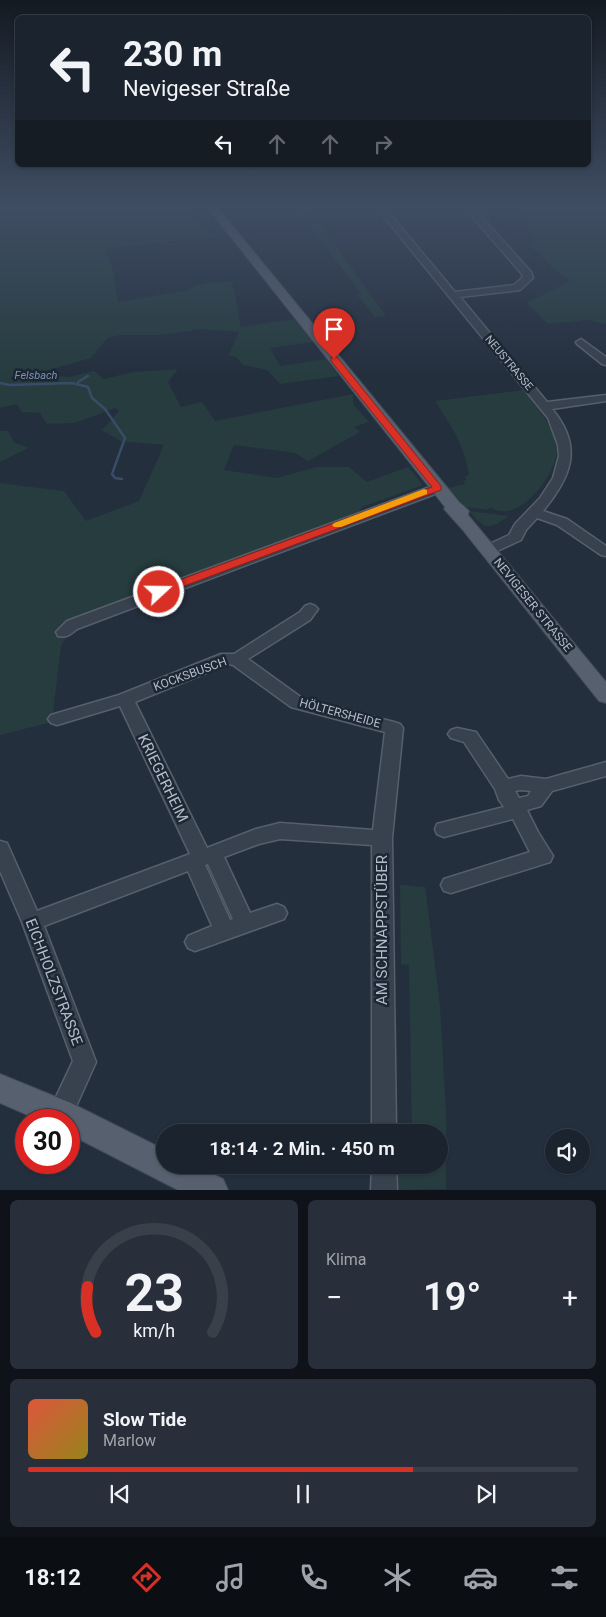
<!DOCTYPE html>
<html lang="de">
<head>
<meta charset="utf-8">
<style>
  :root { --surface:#1b232e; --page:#282f3a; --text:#f1f3f6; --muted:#a0a4aa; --line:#39404a; --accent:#d93025 }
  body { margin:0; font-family:Roboto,sans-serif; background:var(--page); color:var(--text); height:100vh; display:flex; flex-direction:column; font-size:19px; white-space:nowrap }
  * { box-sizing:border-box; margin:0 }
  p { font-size:16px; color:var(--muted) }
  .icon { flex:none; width:28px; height:28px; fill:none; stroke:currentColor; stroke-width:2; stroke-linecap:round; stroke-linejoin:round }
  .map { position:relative; height:1190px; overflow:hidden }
  .side { display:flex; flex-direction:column; gap:10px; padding:10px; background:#0f1319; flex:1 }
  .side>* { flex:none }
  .guide { position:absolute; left:15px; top:15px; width:576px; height:152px; border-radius:8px; box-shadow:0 1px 4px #0004,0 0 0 1px var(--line); background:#1b232e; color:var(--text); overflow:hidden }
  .tools { position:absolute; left:545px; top:1129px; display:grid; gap:10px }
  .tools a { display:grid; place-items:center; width:45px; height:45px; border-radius:50%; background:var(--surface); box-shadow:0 1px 4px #0004,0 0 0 1px var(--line); font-size:25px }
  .speed { position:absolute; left:15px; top:1109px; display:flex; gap:10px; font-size:25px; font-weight:700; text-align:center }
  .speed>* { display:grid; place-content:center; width:65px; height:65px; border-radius:50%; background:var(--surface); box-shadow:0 1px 4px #0004,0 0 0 1px var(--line); line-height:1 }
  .speed .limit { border:8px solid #d22; background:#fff; color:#111 }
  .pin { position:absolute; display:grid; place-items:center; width:42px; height:42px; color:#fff; margin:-51px -21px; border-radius:50% 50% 50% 0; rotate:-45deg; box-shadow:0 0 5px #0007 }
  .pin .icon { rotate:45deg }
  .me { position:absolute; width:55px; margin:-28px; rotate:69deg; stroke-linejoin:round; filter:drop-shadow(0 0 4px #0008) }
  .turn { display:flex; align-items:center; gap:18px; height:105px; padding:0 25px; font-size:22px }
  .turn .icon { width:65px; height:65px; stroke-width:2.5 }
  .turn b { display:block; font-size:35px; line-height:42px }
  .lanes { display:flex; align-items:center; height:48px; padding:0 25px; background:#0003; justify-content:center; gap:25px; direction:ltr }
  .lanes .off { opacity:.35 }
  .big { font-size:38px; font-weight:600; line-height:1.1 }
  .side .widget { flex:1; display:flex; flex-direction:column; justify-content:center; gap:8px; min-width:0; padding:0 18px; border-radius:8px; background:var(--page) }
  .side .dial { align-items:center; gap:0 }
  .dial svg { height:130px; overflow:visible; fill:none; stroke:var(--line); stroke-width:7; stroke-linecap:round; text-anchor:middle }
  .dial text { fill:var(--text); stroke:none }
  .song { display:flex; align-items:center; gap:15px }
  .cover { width:60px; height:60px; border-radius:8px; background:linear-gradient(135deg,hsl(10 70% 55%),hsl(50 70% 35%)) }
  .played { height:5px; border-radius:2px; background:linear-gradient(90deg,var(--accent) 70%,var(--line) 70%) }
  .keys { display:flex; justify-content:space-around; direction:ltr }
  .heat { display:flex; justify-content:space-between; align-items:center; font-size:28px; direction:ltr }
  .side .tiles { flex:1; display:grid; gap:10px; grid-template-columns:1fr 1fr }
  .widget:last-child { grid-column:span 2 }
  .trip { position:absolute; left:156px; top:1124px; width:292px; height:50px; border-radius:25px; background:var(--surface); box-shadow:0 1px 4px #0004,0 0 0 1px var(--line); font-weight:600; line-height:50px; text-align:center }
  .tabs { display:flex; height:80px; justify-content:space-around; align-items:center; background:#0b0e12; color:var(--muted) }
  .tabs .icon { width:35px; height:35px }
  .tabs .on { color:var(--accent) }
  .tabs b { font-size:22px; color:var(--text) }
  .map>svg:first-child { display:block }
  .green { fill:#263c3f }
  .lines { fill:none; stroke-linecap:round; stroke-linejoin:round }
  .stream { stroke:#394c67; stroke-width:2.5 }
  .minor-casing { stroke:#565f6c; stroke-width:3 }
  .major-casing { stroke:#414a57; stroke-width:2 }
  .minor { fill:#38414e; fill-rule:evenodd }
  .major { fill:#56606e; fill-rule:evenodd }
  .route { fill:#d93025; stroke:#8d1f18 }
  .slow { fill:#f59e0b }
  .labels { text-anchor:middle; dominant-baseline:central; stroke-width:5; stroke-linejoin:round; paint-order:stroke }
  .far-street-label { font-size:11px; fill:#b4bcc9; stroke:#1d2633 }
  .far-water-label { font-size:11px; font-style:italic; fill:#7c92b1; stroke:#1d2633 }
  .street-label { font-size:12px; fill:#b4bcc9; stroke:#1d2633 }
  .near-street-label { font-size:15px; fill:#b4bcc9; stroke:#1d2633 }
</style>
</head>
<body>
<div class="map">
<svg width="606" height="1190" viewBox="0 0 606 1190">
  <rect width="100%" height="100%" fill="#242f3e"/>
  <!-- green -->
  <path class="green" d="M0,207L15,213L44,207H186L211,234L193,238L224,232L226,235L105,249L113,269L118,302L187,290L196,285L232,281L241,327L294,319L314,342L270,348L280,366L326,359L339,376L280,384L267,370L243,365L236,357L228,356L239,332L201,329L161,335H120L108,338L91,358L46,371L21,369L10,379L31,381L44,375L68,377L94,371L104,379L133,372L178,369L168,382L181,407L202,402L215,421L353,394V404L369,422L354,427L360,432L308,461L295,453L234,445L224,470L277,478L317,467H349L367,482L408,467L423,485L362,507L358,513L86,615L72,628L61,646L52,722L0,735V483L64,491L86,521L139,501L164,445L120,441L102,430L119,411L115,408L75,423L47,424L40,413L22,412L17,404L0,408Z
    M296,207H308L386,316L375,317L357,295L361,294Z
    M519,207H606V324L587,320L548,324L527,303L570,281C557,274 541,256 531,244L538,242L527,227L526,218H522Z
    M523,390C535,404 558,432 557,451C556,476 517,526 490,507L488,510L466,507L449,488L465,484L463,481L467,480L464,477L469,475C463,442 453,429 435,401Z
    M0,431H8L14,442L28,448L0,462Z
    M469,511L509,516C489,530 484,530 469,511Z
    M400,885L425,887L440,1006L446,1113V1189L395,1190L396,1165H440V1132H412L409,965L401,964Z"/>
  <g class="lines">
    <!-- stream -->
    <path class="stream" d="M78,382L88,376
      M0,383L9,385L72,383
      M72,383L88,387L92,398L105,409L125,438L112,474L115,478L122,479"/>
    <defs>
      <path id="minor" d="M376,207H384L455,292L514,285L523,277L521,273L464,207H473L531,272L533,278L520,290L460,297L547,402L606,395V401L552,409C584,447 571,477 543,511L567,519L606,546V556L601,555L557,525L537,518L526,530L521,540L493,553H483L481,550L483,547L509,535L515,524L540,498L553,478L559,456L558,445L548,418Z
        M581,339L606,357V365L602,364L577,344L576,342Z
        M438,484L443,485L445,488L443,491L77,629C71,634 67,638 58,636L56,632L67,621Z
        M310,604L315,606L318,609L310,620L248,659L302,698L394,722L400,724L403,728L392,838L396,1132H372V845L280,839L259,844L224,857L250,913L277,904L284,907L287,913L284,919L195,951L188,948L185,942L188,936L212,926L188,871L44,926L96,1062L69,1122V1120H51L48,1114L73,1061L22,922L0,871V841L7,843L37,911L190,854L120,706L57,725L51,723L48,719L51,715L119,695L221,654H234L300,612L305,606ZM228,664L233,665L291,707L385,732L373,830L280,823L256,829L207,848L135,702ZM208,864L233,919L230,920L205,865Z
        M457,728L476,732L508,779L521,776L546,779L606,762V776L552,791L541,806L527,810L538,832L553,856L550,862L451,893L444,891L441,885L444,879L530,852L513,819L444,837L437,834L435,829L437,824L504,807L499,800L495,789L464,742L451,738L448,734L451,730ZM521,790L531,791L528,796L519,798L515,791Z
        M372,1165H396L397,1190H371Z"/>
      <path id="major" d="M207,207H217L459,502L469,511L468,515L606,682V703L599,701L462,529L444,509L445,507Z
        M0,1074L71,1103L165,1150V1165H195L223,1179L228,1190H178L69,1134V1120H39L0,1103Z"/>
    </defs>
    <!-- minor casing -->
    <use href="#minor" class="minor-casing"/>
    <!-- major casing -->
    <use href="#major" class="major-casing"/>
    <!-- minor -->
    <use href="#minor" class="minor"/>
    <!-- major -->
    <use href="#major" class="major"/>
  </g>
  <!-- sky -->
  <linearGradient id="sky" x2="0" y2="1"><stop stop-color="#141a22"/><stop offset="0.55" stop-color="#3f4d63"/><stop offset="1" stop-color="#3f4d63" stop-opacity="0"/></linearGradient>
  <rect width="606" height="374" fill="url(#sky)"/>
  <!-- route -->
  <path class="route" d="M331,357H337L441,486V490L163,594H155L153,592L155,589L432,487L331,361Z"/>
  <!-- slow -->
  <path class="slow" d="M424,489L427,490V494L341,527H334L332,525L334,523Z"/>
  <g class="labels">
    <!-- far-street labels -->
    <g class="far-street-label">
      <text transform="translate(509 363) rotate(50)">NEUSTRASSE</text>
    </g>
    <!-- far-water labels -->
    <g class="far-water-label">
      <text x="36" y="375">Felsbach</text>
    </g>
    <!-- street labels -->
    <g class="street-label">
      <text transform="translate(533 605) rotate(51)">NEVIGESER STRASSE</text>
      <text transform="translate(190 674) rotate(-20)">KOCKSBUSCH</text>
      <text transform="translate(340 713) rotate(15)">HÖLTERSHEIDE</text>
    </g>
    <!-- near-street labels -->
    <g class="near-street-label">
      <text transform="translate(163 778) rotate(64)">KRIEGERHEIM</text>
      <text transform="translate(382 930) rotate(-90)">AM SCHNAPPSTÜBER</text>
      <text transform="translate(54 982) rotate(69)">EICHHOLZSTRASSE</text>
    </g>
  </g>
</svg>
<div class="tools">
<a><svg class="icon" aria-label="sound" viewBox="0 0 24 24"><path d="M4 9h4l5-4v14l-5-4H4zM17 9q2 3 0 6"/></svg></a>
</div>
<div class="speed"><div class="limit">30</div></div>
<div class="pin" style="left:334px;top:359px;background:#d93025"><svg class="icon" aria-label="arrive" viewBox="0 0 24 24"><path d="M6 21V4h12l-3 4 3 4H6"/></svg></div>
<svg class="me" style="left:159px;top:592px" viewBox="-20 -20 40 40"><circle r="17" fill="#d93025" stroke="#fff" stroke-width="3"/><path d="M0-11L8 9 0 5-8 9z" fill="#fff"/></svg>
<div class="trip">18:14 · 2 Min. · 450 m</div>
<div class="guide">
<div class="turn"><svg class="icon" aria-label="left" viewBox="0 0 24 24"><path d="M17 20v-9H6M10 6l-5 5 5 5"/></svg><div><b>230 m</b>Nevigeser Straße</div></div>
<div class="lanes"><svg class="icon" aria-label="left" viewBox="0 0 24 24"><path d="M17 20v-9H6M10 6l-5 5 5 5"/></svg><svg class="icon off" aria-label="ahead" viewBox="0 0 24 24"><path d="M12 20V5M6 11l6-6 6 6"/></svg><svg class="icon off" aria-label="ahead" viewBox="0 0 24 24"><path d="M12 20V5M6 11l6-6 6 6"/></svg><svg class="icon off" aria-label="right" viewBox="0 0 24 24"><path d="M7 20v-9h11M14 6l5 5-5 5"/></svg></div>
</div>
</div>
<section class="side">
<div class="tiles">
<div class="widget dial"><svg viewBox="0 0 100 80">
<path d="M14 69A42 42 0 1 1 86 69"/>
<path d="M14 69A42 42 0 0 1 9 41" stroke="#d93025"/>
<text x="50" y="56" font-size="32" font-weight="700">23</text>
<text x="50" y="72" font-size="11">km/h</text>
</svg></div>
<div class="widget"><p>Klima</p>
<div class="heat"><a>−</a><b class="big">19°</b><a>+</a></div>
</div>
<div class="widget">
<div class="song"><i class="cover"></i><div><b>Slow Tide</b><p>Marlow</p></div></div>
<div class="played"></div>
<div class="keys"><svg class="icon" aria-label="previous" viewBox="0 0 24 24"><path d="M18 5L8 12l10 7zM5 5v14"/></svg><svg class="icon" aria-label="pause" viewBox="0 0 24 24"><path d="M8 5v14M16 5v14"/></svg><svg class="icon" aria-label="next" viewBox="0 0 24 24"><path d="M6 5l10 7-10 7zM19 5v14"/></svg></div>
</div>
</div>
</section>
<nav class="tabs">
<b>18:12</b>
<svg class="icon on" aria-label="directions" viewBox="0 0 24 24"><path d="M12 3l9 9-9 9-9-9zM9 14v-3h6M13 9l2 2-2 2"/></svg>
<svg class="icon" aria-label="music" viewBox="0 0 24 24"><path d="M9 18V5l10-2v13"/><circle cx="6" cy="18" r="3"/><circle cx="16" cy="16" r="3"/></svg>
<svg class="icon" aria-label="phone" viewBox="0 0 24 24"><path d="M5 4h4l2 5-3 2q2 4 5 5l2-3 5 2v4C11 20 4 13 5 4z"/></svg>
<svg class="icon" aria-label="climate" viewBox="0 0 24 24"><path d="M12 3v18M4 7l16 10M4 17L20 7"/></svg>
<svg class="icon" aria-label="car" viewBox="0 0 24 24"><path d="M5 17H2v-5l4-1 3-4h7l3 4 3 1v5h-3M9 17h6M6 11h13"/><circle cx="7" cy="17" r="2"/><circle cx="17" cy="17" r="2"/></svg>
<svg class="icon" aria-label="filters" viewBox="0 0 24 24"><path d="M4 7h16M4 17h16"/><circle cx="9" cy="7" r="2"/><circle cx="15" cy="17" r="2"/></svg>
</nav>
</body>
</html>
